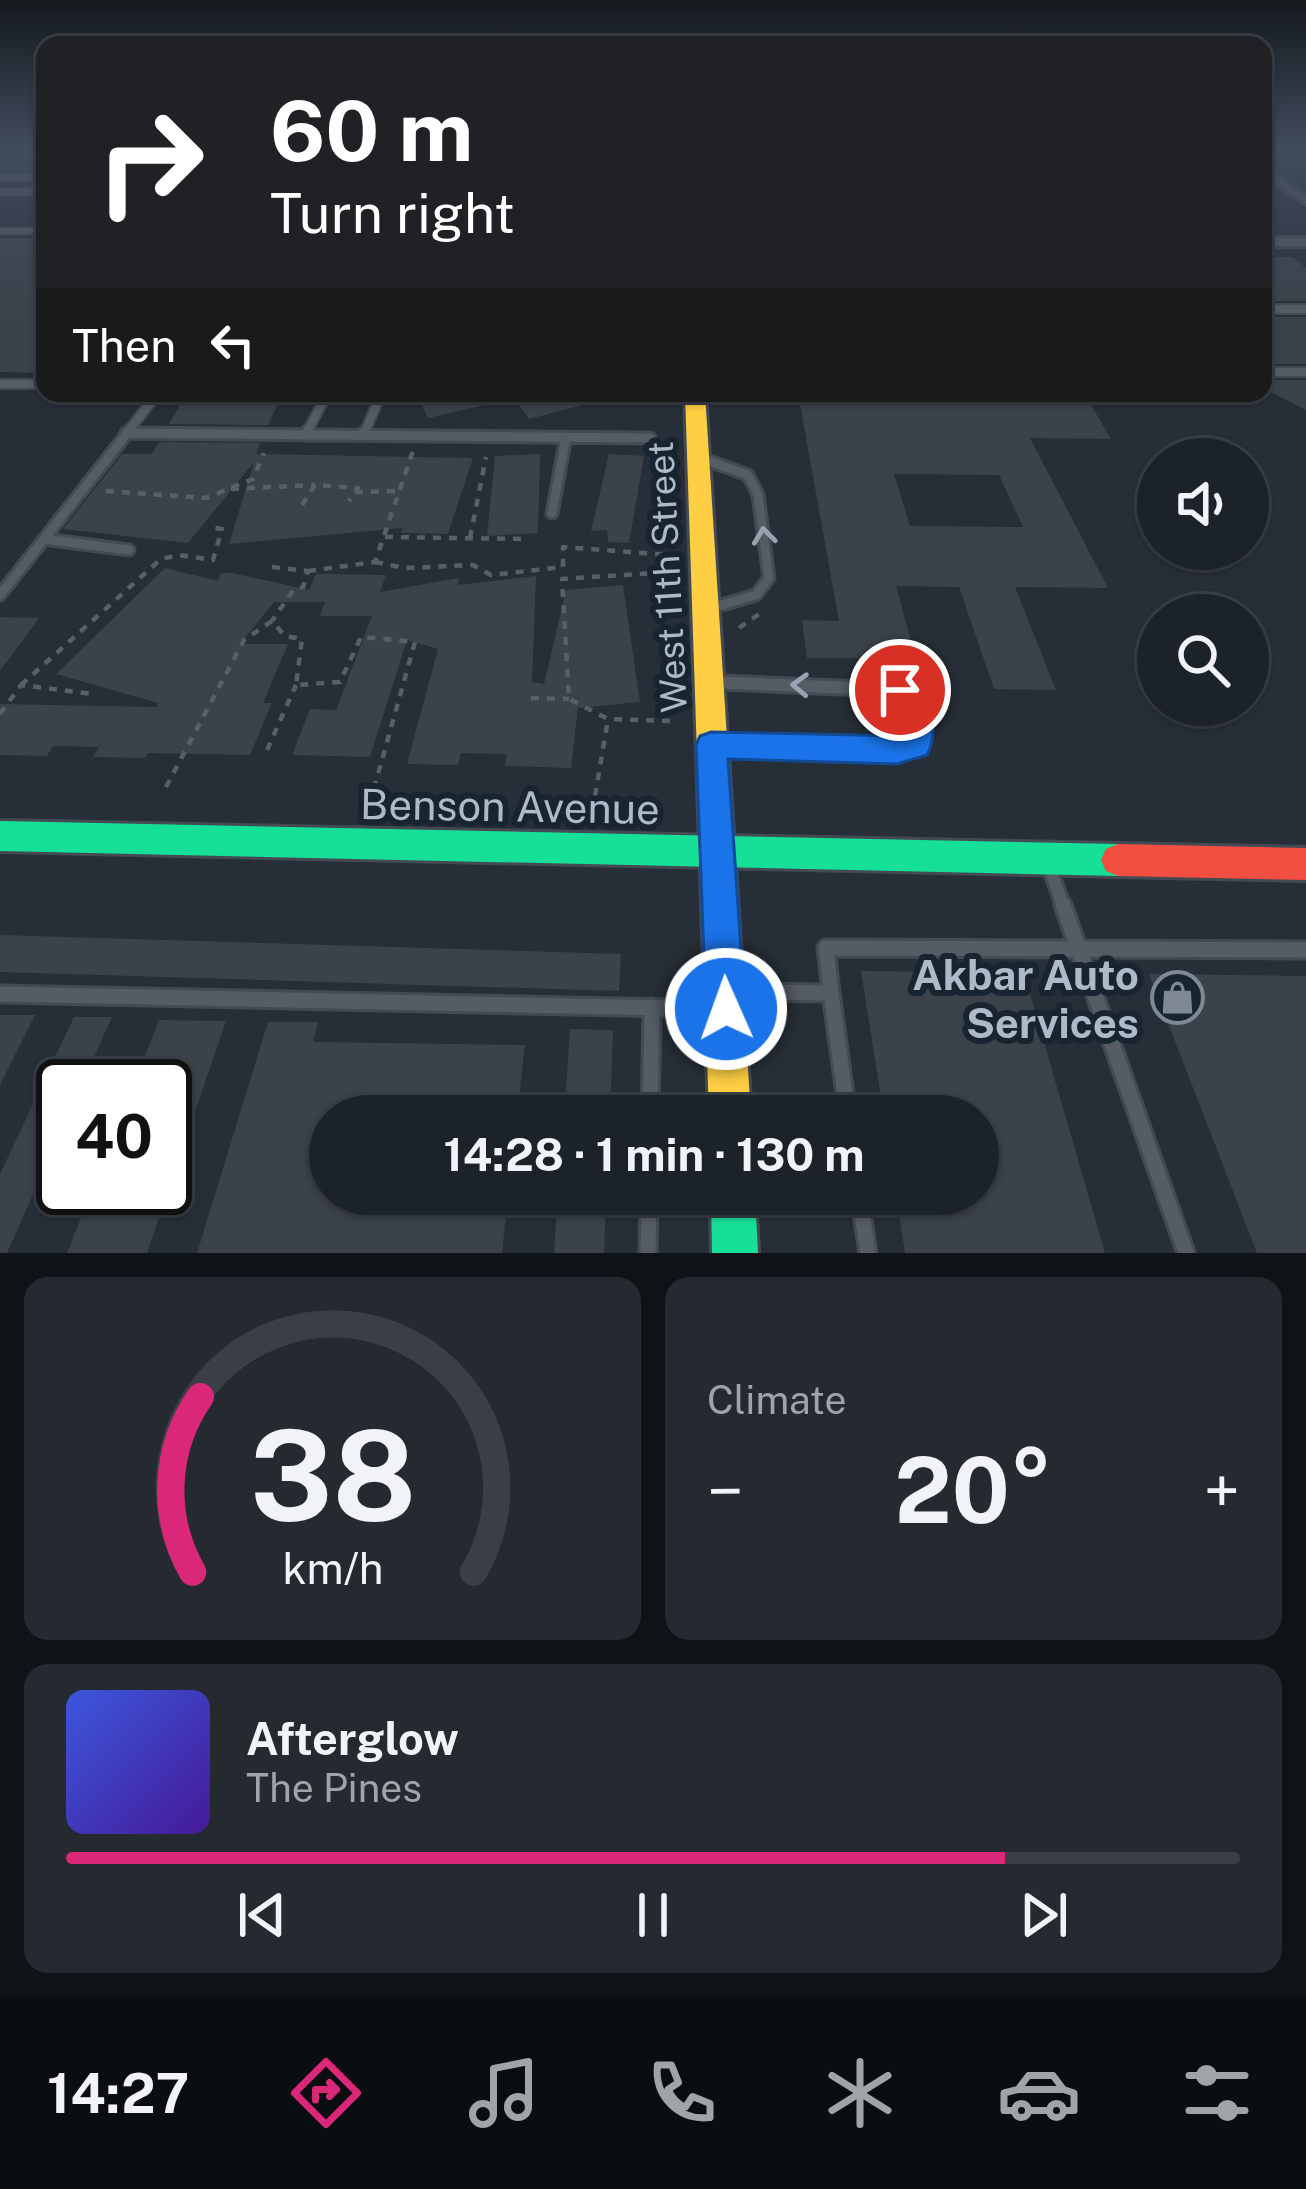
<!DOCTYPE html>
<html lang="en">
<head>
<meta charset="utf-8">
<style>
  :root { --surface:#1c2229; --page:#252a31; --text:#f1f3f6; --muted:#a0a4a8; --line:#3a3f46; --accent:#db2777 }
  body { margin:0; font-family:"Public Sans",sans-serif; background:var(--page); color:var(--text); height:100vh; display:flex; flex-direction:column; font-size:45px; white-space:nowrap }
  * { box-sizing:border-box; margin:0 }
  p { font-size:39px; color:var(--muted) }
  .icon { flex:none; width:66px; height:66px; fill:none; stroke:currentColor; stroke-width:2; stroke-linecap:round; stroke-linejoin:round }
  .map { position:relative; height:1253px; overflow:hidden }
  .details { display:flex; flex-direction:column; gap:24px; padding:24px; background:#0f1317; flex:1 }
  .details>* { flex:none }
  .top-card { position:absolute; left:36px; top:36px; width:1236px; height:366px; border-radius:24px; box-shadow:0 3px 9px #0004,0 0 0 3px var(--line); background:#202124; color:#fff; overflow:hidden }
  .tools { position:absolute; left:1137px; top:438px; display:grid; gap:24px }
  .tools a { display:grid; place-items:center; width:132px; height:132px; border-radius:50%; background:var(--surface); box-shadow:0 3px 9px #0004,0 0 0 3px var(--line); font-size:60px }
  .speed { position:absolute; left:36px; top:1059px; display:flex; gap:24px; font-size:60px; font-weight:700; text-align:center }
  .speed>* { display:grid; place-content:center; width:156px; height:156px; border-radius:50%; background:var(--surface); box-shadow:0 3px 9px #0004,0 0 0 3px var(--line); line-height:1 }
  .speed .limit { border:6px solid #111; border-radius:18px; background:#fff; color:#111 }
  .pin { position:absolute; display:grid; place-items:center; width:102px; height:102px; color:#fff; margin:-51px; border:6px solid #fff; border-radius:50%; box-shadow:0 3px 12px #0007 }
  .me { position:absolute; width:132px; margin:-66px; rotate:358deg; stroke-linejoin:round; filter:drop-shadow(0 0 9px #0008) }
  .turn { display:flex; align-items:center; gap:42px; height:252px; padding:0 36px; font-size:54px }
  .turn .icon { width:156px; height:156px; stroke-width:2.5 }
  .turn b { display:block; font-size:84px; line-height:102px }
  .then { display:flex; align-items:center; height:114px; padding:0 36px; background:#0003; gap:24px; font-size:45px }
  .big { font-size:90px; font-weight:700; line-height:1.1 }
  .details .card { flex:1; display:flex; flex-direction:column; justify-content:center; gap:18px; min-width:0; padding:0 42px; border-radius:24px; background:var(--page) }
  .details .dial { align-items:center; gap:0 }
  .dial svg { height:312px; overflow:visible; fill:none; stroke:var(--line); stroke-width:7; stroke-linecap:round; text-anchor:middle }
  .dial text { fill:var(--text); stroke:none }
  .song { display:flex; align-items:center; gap:36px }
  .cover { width:144px; height:144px; border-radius:18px; background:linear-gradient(135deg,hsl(230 70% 55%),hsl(260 70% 35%)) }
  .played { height:12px; border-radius:6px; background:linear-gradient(90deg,var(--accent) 80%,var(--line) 80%) }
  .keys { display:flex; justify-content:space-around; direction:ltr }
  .heat { display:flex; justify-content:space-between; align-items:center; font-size:66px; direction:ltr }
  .details .tiles { flex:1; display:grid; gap:24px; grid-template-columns:1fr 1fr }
  .card:last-child { grid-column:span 2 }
  .trip { position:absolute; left:309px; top:1095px; width:690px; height:120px; border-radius:60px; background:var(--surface); box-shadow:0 3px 9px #0004,0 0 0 3px var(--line); font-weight:700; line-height:120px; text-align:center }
  .menu { display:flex; height:192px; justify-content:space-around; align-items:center; background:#0b0e10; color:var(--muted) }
  .menu .icon { width:84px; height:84px }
  .menu .active { color:var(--accent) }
  .menu b { font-size:54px; color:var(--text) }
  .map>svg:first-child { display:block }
  .building { fill:#3b424a; fill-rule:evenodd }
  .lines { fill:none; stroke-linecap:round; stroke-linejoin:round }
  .lane-far4-casing { stroke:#434a53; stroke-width:9 }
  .lane-far3-casing { stroke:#434a53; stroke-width:12 }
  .lane-far2-casing { stroke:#434a53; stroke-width:15 }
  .lane-far1-casing { stroke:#434a53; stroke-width:18 }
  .lane-casing { stroke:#434a53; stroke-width:21 }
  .street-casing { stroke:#434a53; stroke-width:6 }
  .fast-casing { stroke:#434a53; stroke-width:6 }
  .slow-casing { stroke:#434a53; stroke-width:6 }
  .jam-casing { stroke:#434a53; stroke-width:6 }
  .path { stroke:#586067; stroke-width:4.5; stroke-dasharray:8 8; stroke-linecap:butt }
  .lane-far4 { stroke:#565c64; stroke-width:6 }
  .lane-far3 { stroke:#565c64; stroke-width:8 }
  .lane-far2 { stroke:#565c64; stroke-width:9 }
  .lane-far1 { stroke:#565c64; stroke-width:12 }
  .lane { stroke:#565c64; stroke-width:15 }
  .street { fill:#565c64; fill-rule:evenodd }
  .fast { fill:#16e098; fill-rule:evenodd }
  .slow { fill:#ffcf43; fill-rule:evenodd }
  .jam { fill:#f24e42; fill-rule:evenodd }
  .oneway { stroke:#99a2b0 }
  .route { fill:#1a73e8; stroke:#114b97; stroke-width:3 }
  .labels { text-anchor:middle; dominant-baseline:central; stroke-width:12; stroke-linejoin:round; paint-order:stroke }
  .street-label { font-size:36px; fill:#afbac9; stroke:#192431 }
  .near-street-label { font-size:42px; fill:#afbac9; stroke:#192431 }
  .near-poi-label { font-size:42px; font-weight:bold; fill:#afbac9; stroke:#192431; text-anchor:end }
</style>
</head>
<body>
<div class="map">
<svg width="1306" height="1253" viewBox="0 0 1306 1253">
  <rect width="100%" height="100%" fill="#262e37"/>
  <!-- building -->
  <path class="building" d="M0,238H45V373L0,372Z
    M1263,257H1293L1306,268V301H1263Z
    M1263,317H1306V364H1263Z
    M1263,380H1306V410L1263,388Z
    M187,393H283L268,425L169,424Z
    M439,393H501L502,401L428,418L419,398Z
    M537,393H601L602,400L529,419L515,399Z
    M798,393H1084L1111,439L1030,438L1108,588L1015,587L1056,690L994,689L959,587L896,586L916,659L807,658L802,620L839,621ZM894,474L999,475L1023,527L910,526Z
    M159,442L260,443L256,454L473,458L448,534L401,533L402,528L229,544L254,462L188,543L63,529L122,454H152Z
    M540,454L538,533L487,536L495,456Z
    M609,454L644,456L629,543L608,542L607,530L591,531Z
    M165,568L218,581L221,573H232L309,590L316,574L386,575L380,592L458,578L459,585L536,576L532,682L544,684L566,590L623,585L640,702L578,708L571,768L505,766L507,754L461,753L458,765L407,764L438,649L407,640L370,757L292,755L310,709L336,710L372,616H320L325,602H274L240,644H288L263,703H272L250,755L148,753L145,758L93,757L99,747L53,746L47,756L0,755V704L157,707L158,703L56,674Z
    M0,617L39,618L0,671Z
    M0,935L621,954L619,991L0,972Z
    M861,971L1024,973L1105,1253H905L896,1194H978V1116H884Z
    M1149,974L1306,976V1253H1257Z
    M0,1015H35L0,1085Z
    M74,1017H112L81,1086H63V1127L7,1253H0V1174Z
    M159,1020L226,1021L147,1253H67L93,1188H165V1086H133Z
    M268,1022H318L313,1042L525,1045L517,1116H330V1194H508L502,1253H197Z
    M570,1029L613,1030L610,1116H564Z
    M558,1194H606L604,1253H554Z"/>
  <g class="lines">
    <defs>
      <path id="lane-far4" d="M0,177H45
        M0,192H45
        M0,231H45"/>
      <path id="lane-far3" d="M1263,309H1306
        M1263,372H1306
        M0,384H45
        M126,433L196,434
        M126,434L158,393
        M306,434L326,396
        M364,434L381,394"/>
      <path id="lane-far2" d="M126,433L650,438
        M305,435L307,431
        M363,435L365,431
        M698,457L748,475L758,495L769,578L756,595L708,609
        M552,513L566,437
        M44,539L129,550
        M0,595L129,431"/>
      <path id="lane-far1" d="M711,682L900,690C915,707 922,724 917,746L897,751L714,745
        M1049,866L1064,908"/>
      <path id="lane" d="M1063,905L1186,1253
        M736,992L831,993L848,1116
        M831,993L826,948L1306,950
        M0,994L717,1009
        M650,1116L652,1007
        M859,1194L868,1253
        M648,1253L649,1194"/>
      <path id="street" d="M1263,167L1306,196V204L1263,175Z
        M1263,238H1306V246H1263Z"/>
      <path id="fast" d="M0,821L1118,844L1130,849L1135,860L1130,871L1118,876L0,851Z
        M711,1194H755L758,1253H712Z"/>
      <path id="slow" d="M685,393H705L751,1116H709Z"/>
      <path id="jam" d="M1118,844L1306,848V880L1118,876L1106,871L1101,860L1106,849Z"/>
    </defs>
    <!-- lane-far4 casing -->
    <use href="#lane-far4" class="lane-far4-casing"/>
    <!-- lane-far3 casing -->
    <use href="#lane-far3" class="lane-far3-casing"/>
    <!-- lane-far2 casing -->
    <use href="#lane-far2" class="lane-far2-casing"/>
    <!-- lane-far1 casing -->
    <use href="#lane-far1" class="lane-far1-casing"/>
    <!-- lane casing -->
    <use href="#lane" class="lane-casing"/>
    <!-- street casing -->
    <use href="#street" class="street-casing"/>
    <!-- fast casing -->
    <use href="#fast" class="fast-casing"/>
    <!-- slow casing -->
    <use href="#slow" class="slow-casing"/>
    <!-- jam casing -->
    <use href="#jam" class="jam-casing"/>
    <!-- path -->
    <path class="path" d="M231,489L315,485
      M106,491L206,498L253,479L264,453
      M355,492L401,491
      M302,505L315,485L358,488L349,501
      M385,537L523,539
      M470,538L486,457
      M375,562L405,568L473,565L491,575L563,567V547L670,555
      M272,567L308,571L303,587L294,589L272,621
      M308,571L375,562L413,451
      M739,628L759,614
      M21,685L161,559L179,555L213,560L222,529L208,527
      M531,698L569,699
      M0,714L21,685L92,694
      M670,721L608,719L569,699L562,579L671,572
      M267,750L296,685
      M166,787L244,640L272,621L285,636L302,639L296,685L340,682L361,637L415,642L373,792
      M595,796L608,719"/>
    <!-- lane-far4 -->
    <use href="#lane-far4" class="lane-far4"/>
    <!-- lane-far3 -->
    <use href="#lane-far3" class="lane-far3"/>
    <!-- lane-far2 -->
    <use href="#lane-far2" class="lane-far2"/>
    <!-- lane-far1 -->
    <use href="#lane-far1" class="lane-far1"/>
    <!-- lane -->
    <use href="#lane" class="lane"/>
    <!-- street -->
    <use href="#street" class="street"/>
    <!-- fast -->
    <use href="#fast" class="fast"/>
    <!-- slow -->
    <use href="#slow" class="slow"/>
    <!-- jam -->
    <use href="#jam" class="jam"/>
  </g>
  <!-- one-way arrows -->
  <defs><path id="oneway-chevron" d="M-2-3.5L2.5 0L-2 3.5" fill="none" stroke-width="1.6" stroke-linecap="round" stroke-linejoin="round" transform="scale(3)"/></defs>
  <g class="oneway">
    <use href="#oneway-chevron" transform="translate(764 536) rotate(-97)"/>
    <use href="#oneway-chevron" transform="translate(800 685) rotate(-178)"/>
  </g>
  <!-- sky -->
  <linearGradient id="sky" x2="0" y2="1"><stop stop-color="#15191e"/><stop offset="0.46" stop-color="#414c5e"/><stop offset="1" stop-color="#414c5e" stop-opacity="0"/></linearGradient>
  <rect width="1306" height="326" fill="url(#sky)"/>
  <!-- route -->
  <path class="route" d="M900,679C931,689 941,729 927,755L897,764L728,759L745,1009L740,1023L726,1029L712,1023L706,1009L696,745L700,736L711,732L905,736L898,707L886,690L890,682Z"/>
  <!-- icons -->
  <defs>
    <symbol id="shop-ring" viewBox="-11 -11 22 22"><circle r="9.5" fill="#192431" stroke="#7f8996" stroke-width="1.5"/><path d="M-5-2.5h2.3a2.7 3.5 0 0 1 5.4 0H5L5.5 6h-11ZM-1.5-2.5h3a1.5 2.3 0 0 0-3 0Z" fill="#7f8996"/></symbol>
  </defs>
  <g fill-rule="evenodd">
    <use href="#shop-ring" x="1148" y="968" width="59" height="59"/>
  </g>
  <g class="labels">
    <!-- street labels -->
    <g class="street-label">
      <text transform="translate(667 577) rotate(-93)">West 11th Street</text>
    </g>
    <!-- near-street labels -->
    <g class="near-street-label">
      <text transform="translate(510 806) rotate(1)">Benson Avenue</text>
    </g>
    <!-- near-poi labels -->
    <g class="near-poi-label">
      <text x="1139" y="974">Akbar Auto<tspan x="1139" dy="48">Services</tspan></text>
    </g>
  </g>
</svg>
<div class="tools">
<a><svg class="icon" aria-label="sound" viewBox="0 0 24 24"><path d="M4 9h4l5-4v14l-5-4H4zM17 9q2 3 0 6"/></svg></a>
<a><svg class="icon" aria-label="search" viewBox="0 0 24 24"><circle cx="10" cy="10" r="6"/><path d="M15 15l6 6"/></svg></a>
</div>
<div class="speed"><div class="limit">40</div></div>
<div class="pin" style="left:900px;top:690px;background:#d93025"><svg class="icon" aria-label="arrive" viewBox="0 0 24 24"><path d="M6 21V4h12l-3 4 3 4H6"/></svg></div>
<svg class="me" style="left:726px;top:1009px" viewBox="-20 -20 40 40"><circle r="17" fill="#1a73e8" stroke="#fff" stroke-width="3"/><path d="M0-11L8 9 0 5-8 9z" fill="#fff"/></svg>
<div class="trip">14:28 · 1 min · 130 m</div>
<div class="top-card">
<div class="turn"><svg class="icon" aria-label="right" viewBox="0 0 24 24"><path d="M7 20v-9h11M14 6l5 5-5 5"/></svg><div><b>60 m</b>Turn right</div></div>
<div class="then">Then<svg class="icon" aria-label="left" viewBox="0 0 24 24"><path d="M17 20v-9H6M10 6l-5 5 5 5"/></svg></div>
</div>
</div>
<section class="details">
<div class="tiles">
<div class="card dial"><svg viewBox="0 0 100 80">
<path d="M14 69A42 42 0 1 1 86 69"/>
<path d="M14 69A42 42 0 0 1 16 24" stroke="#db2777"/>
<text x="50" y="56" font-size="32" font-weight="700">38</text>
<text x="50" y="72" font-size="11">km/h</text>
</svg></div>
<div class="card"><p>Climate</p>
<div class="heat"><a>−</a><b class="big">20°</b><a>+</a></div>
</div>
<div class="card">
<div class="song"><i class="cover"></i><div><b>Afterglow</b><p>The Pines</p></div></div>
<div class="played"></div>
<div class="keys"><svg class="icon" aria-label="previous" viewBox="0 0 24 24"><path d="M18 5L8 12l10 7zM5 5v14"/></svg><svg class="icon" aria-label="pause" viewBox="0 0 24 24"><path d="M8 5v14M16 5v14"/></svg><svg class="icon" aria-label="next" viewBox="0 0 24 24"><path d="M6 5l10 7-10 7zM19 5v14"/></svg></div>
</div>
</div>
</section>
<nav class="menu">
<b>14:27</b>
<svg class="icon active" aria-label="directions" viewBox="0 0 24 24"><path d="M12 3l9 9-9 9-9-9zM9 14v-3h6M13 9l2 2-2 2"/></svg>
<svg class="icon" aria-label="music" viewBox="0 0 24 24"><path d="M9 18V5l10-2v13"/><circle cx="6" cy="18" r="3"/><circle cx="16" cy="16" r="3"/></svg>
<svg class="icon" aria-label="phone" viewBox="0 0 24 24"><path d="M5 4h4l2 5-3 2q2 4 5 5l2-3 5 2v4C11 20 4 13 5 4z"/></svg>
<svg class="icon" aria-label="climate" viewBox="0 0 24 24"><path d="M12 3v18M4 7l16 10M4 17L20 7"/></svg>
<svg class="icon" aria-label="car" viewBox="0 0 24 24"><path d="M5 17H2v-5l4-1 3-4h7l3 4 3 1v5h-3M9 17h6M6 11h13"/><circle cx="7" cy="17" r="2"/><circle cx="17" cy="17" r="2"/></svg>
<svg class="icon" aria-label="filters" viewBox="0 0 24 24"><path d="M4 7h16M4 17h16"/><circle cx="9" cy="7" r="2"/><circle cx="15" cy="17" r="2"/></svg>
</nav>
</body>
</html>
